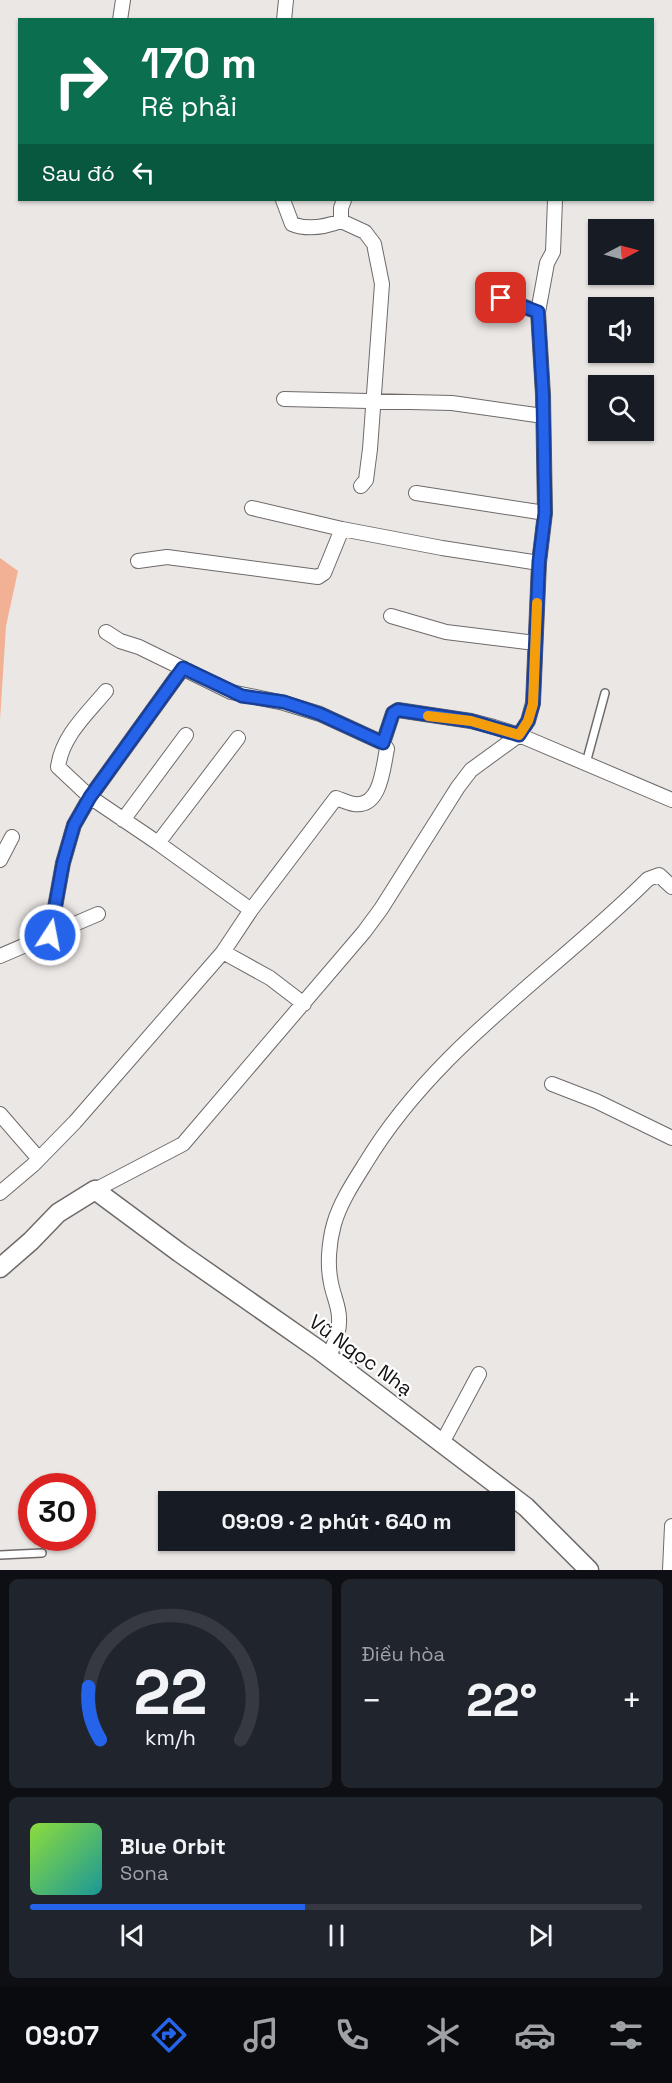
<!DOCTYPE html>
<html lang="vi">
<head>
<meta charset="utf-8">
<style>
  :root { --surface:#171b24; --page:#20242c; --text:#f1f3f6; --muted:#9ea1a6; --line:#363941; --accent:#2563eb }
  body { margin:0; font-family:"Space Grotesk",sans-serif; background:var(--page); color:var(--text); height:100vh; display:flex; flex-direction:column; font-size:22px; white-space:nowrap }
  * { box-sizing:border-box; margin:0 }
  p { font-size:20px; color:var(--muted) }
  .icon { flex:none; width:33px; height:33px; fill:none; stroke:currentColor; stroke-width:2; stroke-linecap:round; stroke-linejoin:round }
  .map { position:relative; height:1570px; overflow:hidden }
  .drawer { display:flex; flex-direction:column; gap:9px; padding:9px; background:#0d0f14; flex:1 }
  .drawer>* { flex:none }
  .banner { position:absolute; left:18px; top:18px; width:636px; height:183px; border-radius:0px; box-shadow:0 2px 4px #0004; background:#0b6e4f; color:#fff; overflow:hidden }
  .needle { width:39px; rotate:84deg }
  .buttons { position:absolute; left:588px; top:219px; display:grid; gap:12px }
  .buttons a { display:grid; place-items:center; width:66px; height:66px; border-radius:0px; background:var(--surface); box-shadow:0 2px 4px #0004; font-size:30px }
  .speed { position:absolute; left:18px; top:1473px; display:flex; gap:12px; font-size:30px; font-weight:700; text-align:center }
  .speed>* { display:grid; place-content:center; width:78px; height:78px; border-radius:50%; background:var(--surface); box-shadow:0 2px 4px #0004; line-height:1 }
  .speed .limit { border:9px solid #d22; background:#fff; color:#111 }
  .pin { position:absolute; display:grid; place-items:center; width:51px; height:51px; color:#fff; margin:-26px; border-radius:12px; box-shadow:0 3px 9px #0006 }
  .me { position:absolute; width:66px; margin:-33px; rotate:11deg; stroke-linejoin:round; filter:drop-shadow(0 0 4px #0008) }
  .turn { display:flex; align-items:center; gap:21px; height:126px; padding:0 24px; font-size:27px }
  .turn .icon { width:78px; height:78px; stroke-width:2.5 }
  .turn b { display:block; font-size:42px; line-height:51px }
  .then { display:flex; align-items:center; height:57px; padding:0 24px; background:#0003; gap:12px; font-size:22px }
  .big { font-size:45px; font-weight:600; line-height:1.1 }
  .drawer .tile { flex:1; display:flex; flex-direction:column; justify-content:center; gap:9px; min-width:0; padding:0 21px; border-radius:9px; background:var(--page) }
  .drawer .dial { align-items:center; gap:0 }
  .dial svg { height:156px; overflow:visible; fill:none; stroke:var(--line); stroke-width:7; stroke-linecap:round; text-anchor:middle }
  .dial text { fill:var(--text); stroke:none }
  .song { display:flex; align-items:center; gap:18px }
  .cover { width:72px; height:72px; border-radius:9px; background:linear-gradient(135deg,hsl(90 70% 55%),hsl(180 70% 35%)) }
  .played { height:6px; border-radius:3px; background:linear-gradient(90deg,var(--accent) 45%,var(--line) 45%) }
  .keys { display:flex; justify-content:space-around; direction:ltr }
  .heat { display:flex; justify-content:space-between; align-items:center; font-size:33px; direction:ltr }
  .drawer .tiles { flex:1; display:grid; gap:9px; grid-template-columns:1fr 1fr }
  .tile:last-child { grid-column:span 2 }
  .trip { position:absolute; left:158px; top:1491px; width:357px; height:60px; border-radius:0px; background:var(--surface); box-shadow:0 2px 4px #0004; font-weight:600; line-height:60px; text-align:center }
  .tab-bar { display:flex; height:96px; justify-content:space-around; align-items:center; background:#090b0e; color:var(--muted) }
  .tab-bar .icon { width:42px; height:42px }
  .tab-bar .selected { color:var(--accent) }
  .tab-bar b { font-size:27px; color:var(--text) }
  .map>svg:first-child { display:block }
  .green { fill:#f2b194 }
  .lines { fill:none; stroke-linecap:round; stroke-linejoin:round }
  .lane-casing { stroke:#6e6a69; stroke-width:10 }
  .street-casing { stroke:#6e6a69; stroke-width:16 }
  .secondary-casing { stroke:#6e6a69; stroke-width:21 }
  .lane { stroke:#fff; stroke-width:7 }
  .street { stroke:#fff; stroke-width:14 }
  .secondary { stroke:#fff; stroke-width:18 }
  .route-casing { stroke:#184099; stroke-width:15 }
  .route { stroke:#2563eb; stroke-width:10 }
  .slow { stroke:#f59e0b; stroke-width:10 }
  .labels { text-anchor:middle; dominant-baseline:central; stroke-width:4.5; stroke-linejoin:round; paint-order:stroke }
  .street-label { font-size:20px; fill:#121010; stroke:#fff }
</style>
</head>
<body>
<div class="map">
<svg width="672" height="1570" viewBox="0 0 672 1570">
  <rect width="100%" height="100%" fill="#ebe7e5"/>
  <!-- green -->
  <path class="green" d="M0,558L18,571L6,626L0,720Z"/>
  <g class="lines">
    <defs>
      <path id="lane" d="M586,763L605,693
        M0,1555L42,1553"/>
      <path id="street" d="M120,20L123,0
        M284,20L286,0
        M283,200L292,224C307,230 325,227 341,221V208L344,200
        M341,221L365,232L374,244L382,284L370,449L366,480L361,486
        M483,291L538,312
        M284,399L452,403L543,416
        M416,493L545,513
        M252,508L342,529
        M138,561L167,557L318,577L324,573L342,529L442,548L539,563
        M391,616L446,632L535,643
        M106,632L120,641L139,647L231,692L284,703L320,714L383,743L393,713L398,710L471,721L494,727L519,735L672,800
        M106,691C87,714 62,736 58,767L90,797L158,843L251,910
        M123,820L186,735
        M158,843L238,738
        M0,860L12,837
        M50,935L63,863L74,825L90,797L183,668
        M223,952L270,978L304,1004
        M0,956L98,914
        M552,1084L596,1101L672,1138
        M0,1114L39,1159
        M95,1190L183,1144L364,932L381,909L458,787L471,770L519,735L528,721L533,703L539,563L545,513L543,395L538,312L547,263L553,252L555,200
        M0,1193L33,1165L75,1122L223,952L251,910L336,798C342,800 348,803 354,804C381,808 383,767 387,749L383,743
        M329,1357C334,1344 340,1332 339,1318C339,1306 333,1295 331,1283C327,1265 329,1242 334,1224C340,1203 353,1183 365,1164C435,1047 553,974 648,879L659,875L672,887
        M442,1443L479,1374
        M670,1570L672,1526"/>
      <path id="secondary" d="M0,1268L31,1241L58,1213L95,1190L180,1253L319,1350L526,1507L589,1570"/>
    </defs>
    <!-- lane casing -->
    <use href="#lane" class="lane-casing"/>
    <!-- street casing -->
    <use href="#street" class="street-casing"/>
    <!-- secondary casing -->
    <use href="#secondary" class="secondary-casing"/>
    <!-- lane -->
    <use href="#lane" class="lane"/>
    <!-- street -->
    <use href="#street" class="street"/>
    <!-- secondary -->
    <use href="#secondary" class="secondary"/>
  </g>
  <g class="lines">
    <defs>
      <path id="route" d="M50,935L63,863L74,825L90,797L183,668L242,696L284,702L320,714L383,743L393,713L398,710L471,721L519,735L528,721L533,704L539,562L545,513L543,396L538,312L501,298"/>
    </defs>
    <!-- route casing -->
    <use href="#route" class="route-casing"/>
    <!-- route -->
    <use href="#route" class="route"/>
    <!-- slow -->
    <path class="slow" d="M428,716L471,721L519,735L528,721L533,704L537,603"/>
  </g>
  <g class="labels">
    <!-- street labels -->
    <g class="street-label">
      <text transform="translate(361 1355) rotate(36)">Vũ Ngọc Nhạ</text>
    </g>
  </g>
</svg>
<div class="buttons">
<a><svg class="needle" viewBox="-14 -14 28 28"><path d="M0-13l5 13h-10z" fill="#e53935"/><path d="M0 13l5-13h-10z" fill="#9ea1a6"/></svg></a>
<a><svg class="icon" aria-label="sound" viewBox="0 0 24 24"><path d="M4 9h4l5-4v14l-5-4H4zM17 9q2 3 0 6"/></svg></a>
<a><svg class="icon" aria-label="search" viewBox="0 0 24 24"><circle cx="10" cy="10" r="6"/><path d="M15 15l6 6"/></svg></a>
</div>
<div class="speed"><div class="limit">30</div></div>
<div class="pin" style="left:501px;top:298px;background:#d93025"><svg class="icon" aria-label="arrive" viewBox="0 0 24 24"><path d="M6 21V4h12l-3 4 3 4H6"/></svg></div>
<svg class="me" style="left:50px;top:935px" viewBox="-20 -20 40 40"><circle r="17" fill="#2563eb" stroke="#fff" stroke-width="3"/><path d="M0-11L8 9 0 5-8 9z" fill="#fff"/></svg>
<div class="trip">09:09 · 2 phút · 640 m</div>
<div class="banner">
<div class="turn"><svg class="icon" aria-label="right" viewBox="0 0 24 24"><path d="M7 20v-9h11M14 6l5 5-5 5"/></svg><div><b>170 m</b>Rẽ phải</div></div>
<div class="then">Sau đó<svg class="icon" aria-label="left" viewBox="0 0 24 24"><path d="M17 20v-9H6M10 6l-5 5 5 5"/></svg></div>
</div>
</div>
<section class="drawer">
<div class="tiles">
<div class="tile dial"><svg viewBox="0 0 100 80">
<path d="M14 69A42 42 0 1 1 86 69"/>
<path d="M14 69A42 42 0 0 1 8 42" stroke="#2563eb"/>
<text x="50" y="56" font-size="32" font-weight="700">22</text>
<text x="50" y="72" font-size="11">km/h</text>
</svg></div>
<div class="tile"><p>Điều hòa</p>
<div class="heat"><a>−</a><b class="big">22°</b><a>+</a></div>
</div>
<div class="tile">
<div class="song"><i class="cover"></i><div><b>Blue Orbit</b><p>Sona</p></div></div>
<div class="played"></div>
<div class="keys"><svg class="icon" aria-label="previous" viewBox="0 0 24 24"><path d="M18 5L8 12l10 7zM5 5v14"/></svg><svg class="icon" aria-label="pause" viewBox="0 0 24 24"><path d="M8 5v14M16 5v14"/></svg><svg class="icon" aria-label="next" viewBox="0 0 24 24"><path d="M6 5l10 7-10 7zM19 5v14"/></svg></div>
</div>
</div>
</section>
<nav class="tab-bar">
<b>09:07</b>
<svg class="icon selected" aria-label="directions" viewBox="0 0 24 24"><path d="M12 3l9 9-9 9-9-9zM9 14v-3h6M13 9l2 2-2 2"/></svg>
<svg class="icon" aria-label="music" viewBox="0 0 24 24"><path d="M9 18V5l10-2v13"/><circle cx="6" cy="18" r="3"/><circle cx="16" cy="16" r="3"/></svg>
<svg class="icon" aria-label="phone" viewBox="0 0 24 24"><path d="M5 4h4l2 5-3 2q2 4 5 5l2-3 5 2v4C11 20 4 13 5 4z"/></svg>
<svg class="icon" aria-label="climate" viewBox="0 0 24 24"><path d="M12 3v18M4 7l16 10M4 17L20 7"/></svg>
<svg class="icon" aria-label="car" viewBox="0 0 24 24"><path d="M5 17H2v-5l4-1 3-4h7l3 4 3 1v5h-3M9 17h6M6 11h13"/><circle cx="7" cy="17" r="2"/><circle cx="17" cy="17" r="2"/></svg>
<svg class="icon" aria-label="filters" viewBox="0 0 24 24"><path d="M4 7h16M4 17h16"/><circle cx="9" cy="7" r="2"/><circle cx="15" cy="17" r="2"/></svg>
</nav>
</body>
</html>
